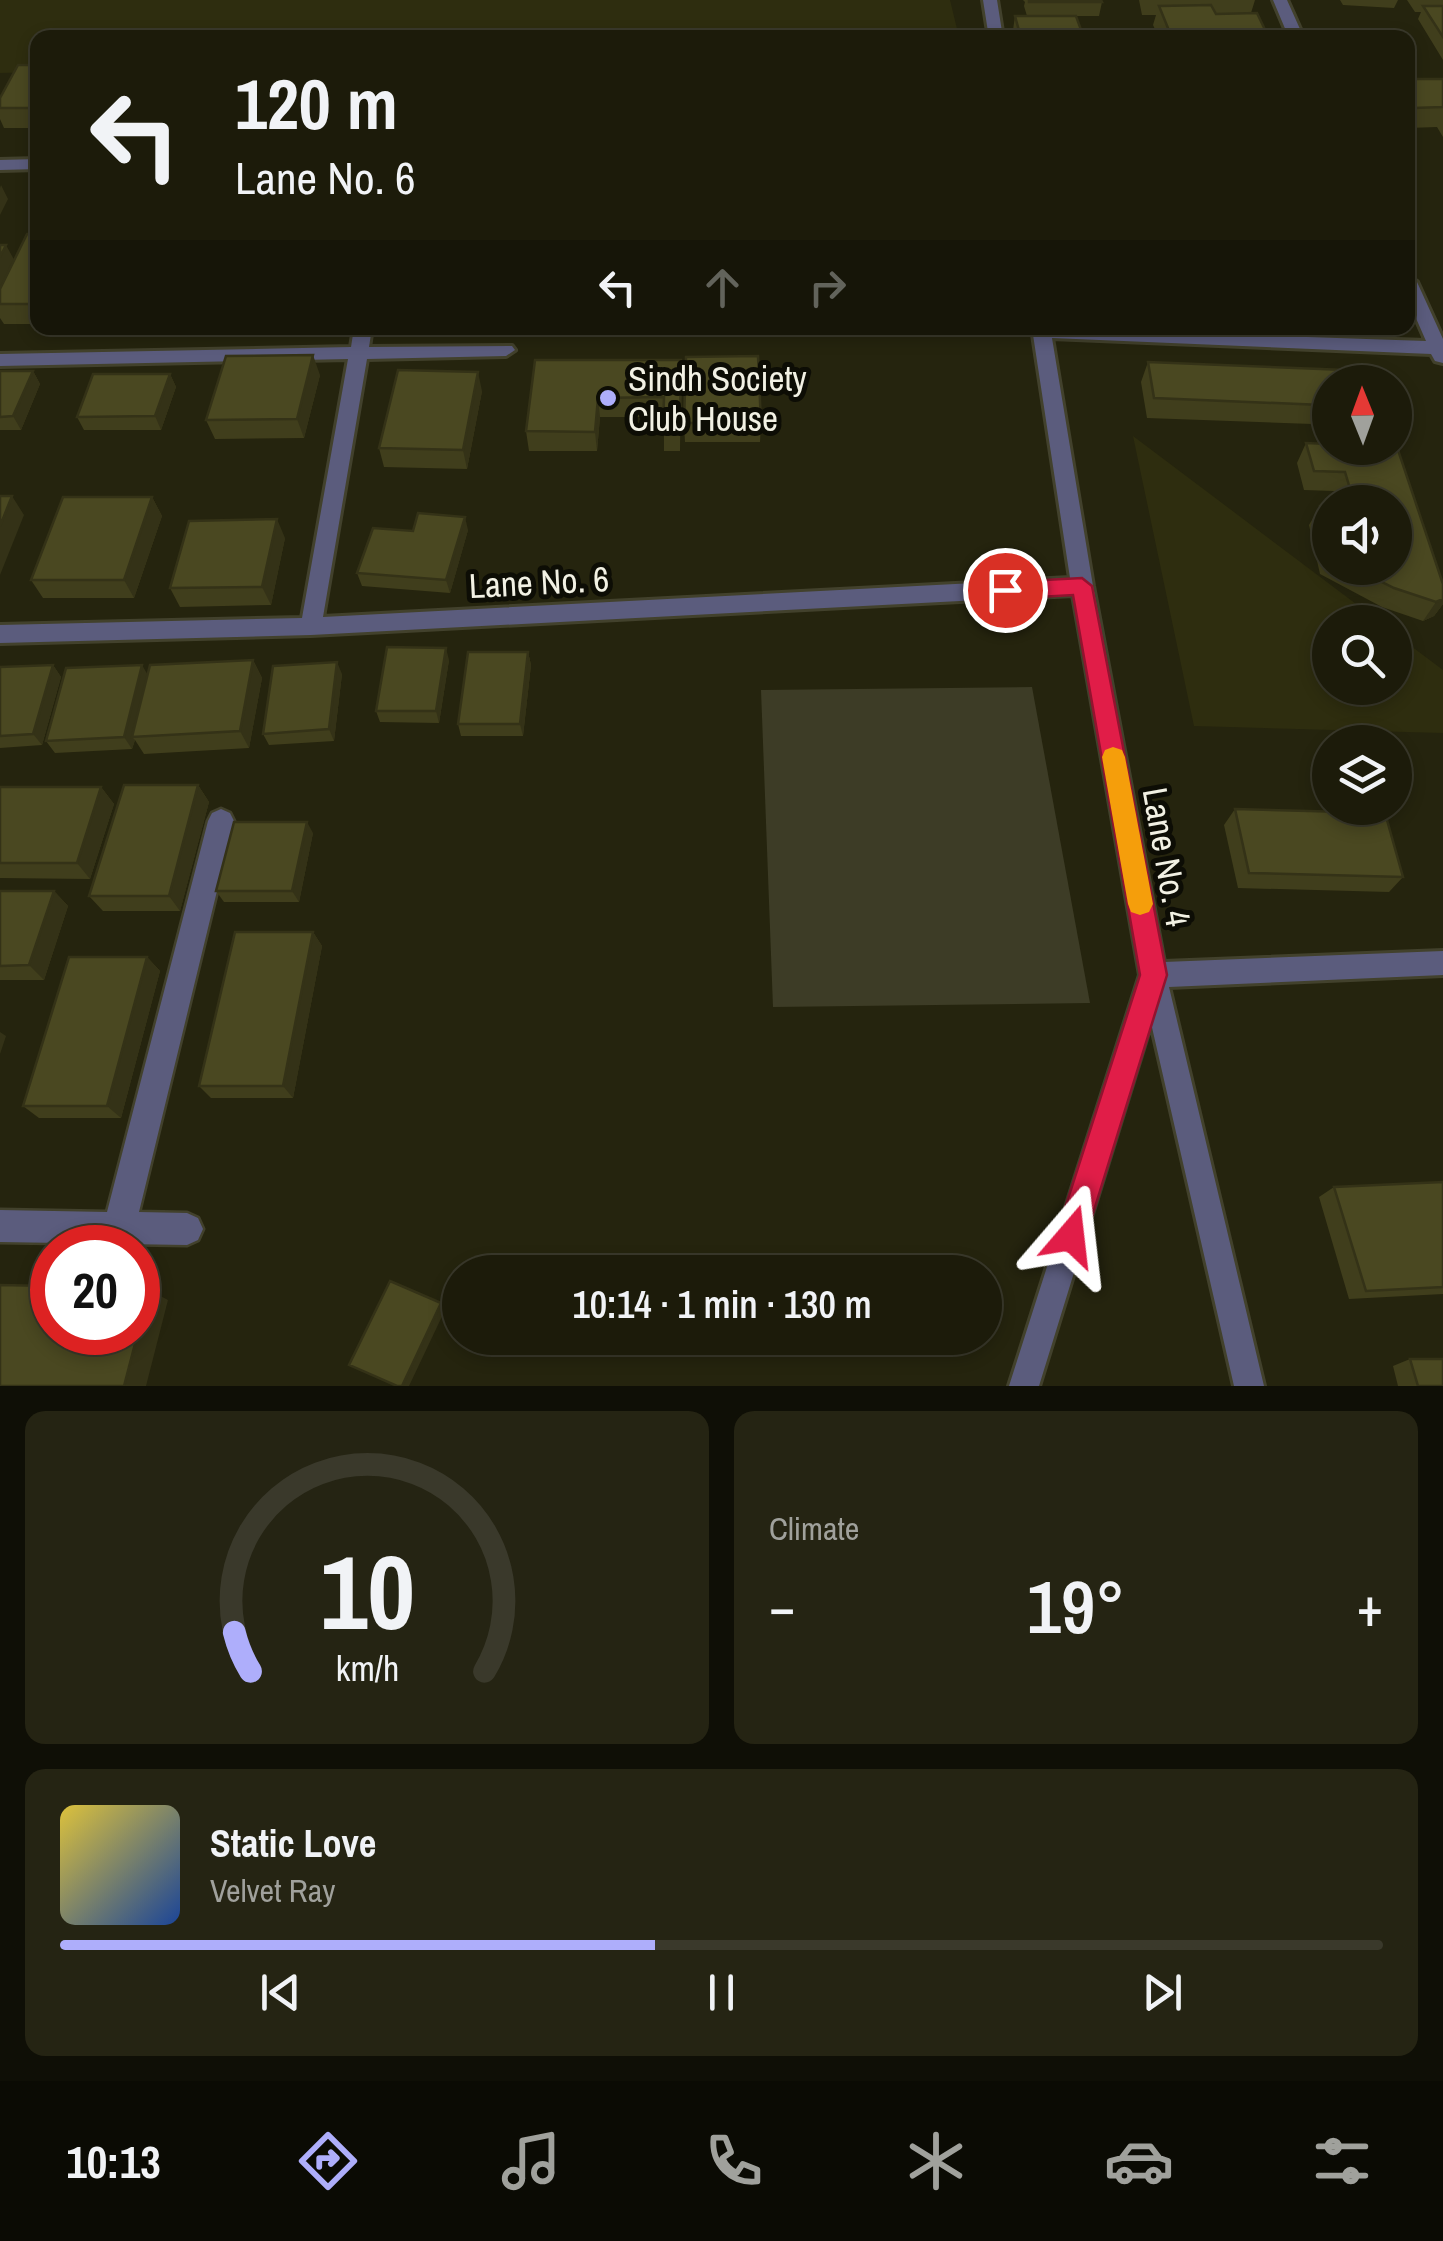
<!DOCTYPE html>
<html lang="en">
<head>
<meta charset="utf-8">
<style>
  :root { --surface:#1c1b0a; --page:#252413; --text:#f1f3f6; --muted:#a0a19c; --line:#3a392b; --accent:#aeaefb }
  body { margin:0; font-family:"Archivo Narrow",sans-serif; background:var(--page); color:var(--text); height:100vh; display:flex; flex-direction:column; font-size:38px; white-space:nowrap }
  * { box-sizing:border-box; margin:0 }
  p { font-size:32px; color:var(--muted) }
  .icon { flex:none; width:55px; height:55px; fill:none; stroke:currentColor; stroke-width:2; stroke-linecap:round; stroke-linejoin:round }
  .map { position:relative; height:1386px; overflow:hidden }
  .drawer { display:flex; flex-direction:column; gap:25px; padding:25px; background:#0f0f06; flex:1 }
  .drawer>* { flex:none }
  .guide { position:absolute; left:30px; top:30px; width:1385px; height:305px; border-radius:20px; box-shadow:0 5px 15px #0003,0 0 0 2px var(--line); background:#1c1b0a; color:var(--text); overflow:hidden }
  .needle { width:65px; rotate:359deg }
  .tools { position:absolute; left:1312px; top:365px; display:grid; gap:20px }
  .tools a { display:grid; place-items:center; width:100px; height:100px; border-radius:50%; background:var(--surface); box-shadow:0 5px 15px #0003,0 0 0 2px var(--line); font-size:50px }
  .speed { position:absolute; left:30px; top:1225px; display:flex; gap:20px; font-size:50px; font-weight:700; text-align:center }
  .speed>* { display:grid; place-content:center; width:130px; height:130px; border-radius:50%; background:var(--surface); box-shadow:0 5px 15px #0003,0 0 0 2px var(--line); line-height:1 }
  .speed .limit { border:15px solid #d22; background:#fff; color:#111 }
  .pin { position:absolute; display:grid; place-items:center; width:85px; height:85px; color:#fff; margin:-42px; border:5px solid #fff; border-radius:50%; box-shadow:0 2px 10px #0007 }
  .me { position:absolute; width:110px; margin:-55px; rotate:17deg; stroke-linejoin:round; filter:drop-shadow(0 0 8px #0008) }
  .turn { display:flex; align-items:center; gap:35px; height:210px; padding:0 40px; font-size:45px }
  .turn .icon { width:130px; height:130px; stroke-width:2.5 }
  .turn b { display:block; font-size:70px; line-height:85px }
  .lanes { display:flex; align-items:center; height:95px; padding:0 40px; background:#0003; justify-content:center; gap:50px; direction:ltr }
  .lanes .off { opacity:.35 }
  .big { font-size:75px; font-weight:600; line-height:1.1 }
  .drawer .tile { flex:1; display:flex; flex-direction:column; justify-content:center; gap:15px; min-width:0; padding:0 35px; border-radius:20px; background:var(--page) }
  .drawer .dial { align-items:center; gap:0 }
  .dial svg { height:260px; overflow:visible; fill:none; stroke:var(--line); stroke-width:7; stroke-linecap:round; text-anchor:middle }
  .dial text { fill:var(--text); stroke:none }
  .song { display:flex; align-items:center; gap:30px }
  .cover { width:120px; height:120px; border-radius:15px; background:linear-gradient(135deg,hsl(50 70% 55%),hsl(220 70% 35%)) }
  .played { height:10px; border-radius:5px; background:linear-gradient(90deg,var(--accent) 45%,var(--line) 45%) }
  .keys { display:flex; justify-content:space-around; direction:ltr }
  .heat { display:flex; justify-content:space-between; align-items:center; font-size:55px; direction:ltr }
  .drawer .tiles { flex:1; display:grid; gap:25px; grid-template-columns:1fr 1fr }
  .tile:last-child { grid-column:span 2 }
  .trip { position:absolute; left:442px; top:1255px; width:560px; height:100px; border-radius:50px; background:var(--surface); box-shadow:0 5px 15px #0003,0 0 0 2px var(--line); font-weight:600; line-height:100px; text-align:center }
  .menu { display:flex; height:160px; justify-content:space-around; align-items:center; background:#0b0b04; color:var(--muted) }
  .menu .icon { width:70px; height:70px }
  .menu .selected { color:var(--accent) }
  .menu b { font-size:45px; color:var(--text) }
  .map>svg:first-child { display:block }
  .built { fill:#2e2d0f }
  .green { fill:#3d3c26 }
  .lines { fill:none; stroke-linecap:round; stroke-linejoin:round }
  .service-casing { stroke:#42412c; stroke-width:6 }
  .minor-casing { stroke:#42412c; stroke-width:5 }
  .service { fill:#5b5c7d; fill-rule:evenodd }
  .minor { fill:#5b5c7d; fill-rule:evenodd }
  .wall { fill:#403e1c }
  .shaded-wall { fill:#343217 }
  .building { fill:#4a4821; stroke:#343217; stroke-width:2.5 }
  .route { fill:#e11d48; stroke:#92132f; stroke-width:2.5 }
  .slow { fill:#f59e0b }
  .poi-dot { fill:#aeaefb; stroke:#0d0d05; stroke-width:4 }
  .labels { text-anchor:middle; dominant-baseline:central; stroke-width:10; stroke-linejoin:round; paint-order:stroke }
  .poi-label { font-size:35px; fill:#f2f1e4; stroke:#0d0d05; text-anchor:start }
  .street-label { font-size:35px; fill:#f2f1e4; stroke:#0d0d05 }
</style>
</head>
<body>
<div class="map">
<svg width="1443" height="1386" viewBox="0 0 1443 1386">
  <rect width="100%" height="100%" fill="#25240e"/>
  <!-- built -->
  <path class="built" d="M0,0H950L959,37L38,38L37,72L0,73Z
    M1133,436L1380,622H1330V688H1395V634L1443,670V733L1194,726Z"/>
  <!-- green -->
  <path class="green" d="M1032,687L1090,1003L773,1007L761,690Z"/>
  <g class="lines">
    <defs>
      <path id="service" d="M983,0H997L1003,38H989Z
        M1273,0H1287L1304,38H1289Z
        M38,159V169L0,170V160Z
        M1408,276L1417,282L1443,339V363L1435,361L1431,354L1052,338L1093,586L1164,962L1443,951V975L1169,987L1264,1386H1234L1151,1023L1039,1386H1009L1140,975L1073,595L311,635L0,643V625L302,618L348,359L0,366V354L351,347L354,328H372L369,347L512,346L515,350L506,356L367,359L323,617L1070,578L1032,328L1426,341L1408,300Z"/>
      <path id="minor" d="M221,809L230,813L234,821L139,1212L187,1213L198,1218L203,1229L198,1240L187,1245L0,1242V1210L107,1212L208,821L212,813Z"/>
    </defs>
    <!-- service casing -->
    <use href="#service" class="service-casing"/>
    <!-- minor casing -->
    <use href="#minor" class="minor-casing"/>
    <!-- service -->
    <use href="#service" class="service"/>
    <!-- minor -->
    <use href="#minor" class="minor"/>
  </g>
  <!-- wall -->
  <path class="wall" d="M1023,0H1101L1102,2L1099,16H1027L1024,6L1025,2Z
    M1139,0H1255L1251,13L1269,38H1159L1153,25L1156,15H1142Z
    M1340,0H1398L1394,8L1343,5Z
    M1407,0H1443V60L1418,19L1421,12H1415Z
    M1015,16L1084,38H1015L1013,30Z
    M38,65V128H4L0,119V98Z
    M1408,79H1443V137L1437,127L1408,128Z
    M38,234V324H4L0,318V245L14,260Z
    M395,328H480L479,331H396Z
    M681,360L680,451H664V417H600L597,451H529L526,431Z
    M1148,362L1371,371L1375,382H1330V448H1395V441L1443,584V604L1434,616L1423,621L1382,607L1320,574L1309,525L1320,506H1330V568H1395V502H1338L1334,491L1304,490L1297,463L1306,443L1318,444L1312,424L1147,418L1141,382Z
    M0,371H33L40,384L21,430H0Z
    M170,374L176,387L161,430H84L77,417Z
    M320,375L304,438L215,439L206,420Z
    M482,391L467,469L384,467L379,448Z
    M684,423H761L760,442H685Z
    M152,497L162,516L134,598H43L31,580Z
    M468,530L450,593L362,586L357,573L413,531Z
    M285,538L271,605L180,607L170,588Z
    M528,652L531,665L523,736H461L458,724Z
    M253,660L262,678L249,748L144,754L135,740L132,749L55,753L46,741L147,674Z
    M449,660L439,723L380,722L376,711Z
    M53,665L61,677L42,745L0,748V667Z
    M342,674L334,741L269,745L263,734Z
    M198,785L209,802L180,911H103L89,896Z
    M0,787H101L114,804L90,879L0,878Z
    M1235,809L1403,877L1389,892L1238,888L1224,825Z
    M313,833L299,902H224L216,891Z
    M0,891H54L68,906L44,980H0Z
    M313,932L322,946L293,1098H211L199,1086Z
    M147,957L160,971L121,1118H39L23,1106Z
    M1443,1182V1294L1349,1299L1319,1197L1334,1187Z
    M1410,1359L1443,1386H1398L1393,1366Z"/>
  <!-- shaded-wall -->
  <path class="shaded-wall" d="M1,185L8,199L0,215V188Z
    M6,245L17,265L0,299V257Z
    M313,355L320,375L304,438L297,419Z
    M33,371L40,384L21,430L13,416Z
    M478,372L482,391L467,469L463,450Z
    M170,374L176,387L161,430L155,416Z
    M598,398L600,417L597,451L595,432Z
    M12,496L24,515L0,575V526Z
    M152,497L162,516L134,598L124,580Z
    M465,517L468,530L450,593L446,580Z
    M277,519L285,538L271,605L262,587Z
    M1443,599V604L1434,616L1423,621L1436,602Z
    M446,648L449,660L439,723L436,711Z
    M528,652L531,665L523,736L520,724Z
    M253,660L262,678L249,748L240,731Z
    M337,662L342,674L334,741L329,729Z
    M53,665L61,677L42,745L33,734Z
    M142,665L149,677L132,737L135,740L132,749L124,737Z
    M198,785L209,802L180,911L169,896Z
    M101,787L114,804L90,879L77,863Z
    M307,822L313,833L299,902L292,891Z
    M54,891L68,906L44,980L29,965Z
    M313,932L322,946L293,1098L283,1086Z
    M147,957L160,971L121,1118L107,1106Z
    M0,1032L6,1036L0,1054Z
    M149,1290L168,1300L146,1386H124Z
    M441,1303L446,1308L409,1386H402Z"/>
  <!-- building -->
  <path class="building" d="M1029,0H1101L1102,2H1029Z
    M1211,5L1216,14L1257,13L1269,38H1172L1159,6Z
    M1423,6H1443V37Z
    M1015,16H1076L1084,38H1021Z
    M18,65H38V108H0V98Z
    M1408,79H1443V107L1413,108L1408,99Z
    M27,234H38V304H0V289Z
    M0,245H6L0,257Z
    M313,355L297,419L206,420L226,356Z
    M758,356L761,423H684L686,357Z
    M535,360H681L680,432L663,431L664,397L598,398L595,432L526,431Z
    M1148,362L1371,371L1375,382H1330V431L1322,405L1154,398Z
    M398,370L478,372L463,450L379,448Z
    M0,371H33L13,416L0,417Z
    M93,374H170L155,416L77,417Z
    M1395,441L1443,584V599L1436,602L1394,588L1354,568H1395V502H1354L1345,472L1314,471L1306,443L1330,444V448H1395Z
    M0,496H12L0,526Z
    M63,497H152L124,580H31Z
    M1320,506H1330V552Z
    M418,513L465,517L446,580L357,573L373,528L413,531Z
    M277,519L262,587L170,588L189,521Z
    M387,647L446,648L436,711H376Z
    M468,652H528L520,724H458Z
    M253,660L240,731L132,737L150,665Z
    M337,662L329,729L263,734L273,666Z
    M53,665L33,734L0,736V667Z
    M142,665L124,737L46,741L66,668Z
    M124,785H198L169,896H89Z
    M0,787H101L77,863H0Z
    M1235,809L1385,813L1403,877L1249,873Z
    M234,822H307L292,891H216Z
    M0,891H54L29,965L0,966Z
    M235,932H313L283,1086H199Z
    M69,957H147L107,1106H23Z
    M1443,1182V1287L1366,1291L1334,1187Z
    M390,1281L441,1303L402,1386H397L349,1365Z
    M0,1285L52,1286V1332H138V1289L149,1290L124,1386H0Z
    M1410,1359H1443V1386H1418Z"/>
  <!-- route -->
  <path class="route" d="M1082,578L1092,586L1167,975L1086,1236L1081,1247L1071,1251L1061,1247L1056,1236L1140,975L1073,595L1005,599L994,590L1005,582Z"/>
  <!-- slow -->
  <path class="slow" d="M1113,747L1122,750L1125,757L1153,904L1149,912L1140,915L1131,912L1128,904L1102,757L1105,750Z"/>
  <!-- markers -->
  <circle class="poi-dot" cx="608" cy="398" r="10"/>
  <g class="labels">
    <!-- poi labels -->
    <g class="poi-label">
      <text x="628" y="378">Sindh Society<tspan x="628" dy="40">Club House</tspan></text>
    </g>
    <!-- street labels -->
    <g class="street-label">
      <text transform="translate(539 582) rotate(-3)">Lane No. 6</text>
      <text transform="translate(1167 857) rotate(80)">Lane No. 4</text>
    </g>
  </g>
</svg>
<div class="tools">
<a><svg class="needle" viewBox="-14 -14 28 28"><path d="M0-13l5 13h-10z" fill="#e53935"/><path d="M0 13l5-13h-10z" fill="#a0a19c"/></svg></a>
<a><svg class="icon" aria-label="sound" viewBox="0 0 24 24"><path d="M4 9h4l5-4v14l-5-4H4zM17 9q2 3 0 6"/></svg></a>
<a><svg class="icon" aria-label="search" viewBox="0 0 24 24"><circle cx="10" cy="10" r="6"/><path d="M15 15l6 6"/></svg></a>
<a><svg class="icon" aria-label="layers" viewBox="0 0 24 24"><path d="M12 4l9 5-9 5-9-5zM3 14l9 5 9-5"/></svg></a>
</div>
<div class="speed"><div class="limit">20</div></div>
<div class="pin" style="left:1005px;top:590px;background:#d93025"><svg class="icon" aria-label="arrive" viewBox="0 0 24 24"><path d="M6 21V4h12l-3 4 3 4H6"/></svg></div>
<svg class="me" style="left:1071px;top:1236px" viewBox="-20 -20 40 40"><path d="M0-17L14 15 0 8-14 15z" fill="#e11d48" stroke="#fff" stroke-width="4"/></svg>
<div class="trip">10:14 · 1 min · 130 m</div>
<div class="guide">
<div class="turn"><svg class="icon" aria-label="left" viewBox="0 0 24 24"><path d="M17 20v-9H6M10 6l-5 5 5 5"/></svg><div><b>120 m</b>Lane No. 6</div></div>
<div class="lanes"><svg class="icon" aria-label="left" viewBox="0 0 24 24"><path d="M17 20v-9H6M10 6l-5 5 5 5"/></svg><svg class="icon off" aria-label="ahead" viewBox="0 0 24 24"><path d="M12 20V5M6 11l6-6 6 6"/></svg><svg class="icon off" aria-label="right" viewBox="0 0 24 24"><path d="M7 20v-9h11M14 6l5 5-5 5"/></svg></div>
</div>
</div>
<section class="drawer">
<div class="tiles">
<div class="tile dial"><svg viewBox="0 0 100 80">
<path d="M14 69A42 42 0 1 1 86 69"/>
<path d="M14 69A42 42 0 0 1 9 57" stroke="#aeaefb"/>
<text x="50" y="56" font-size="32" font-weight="700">10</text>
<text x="50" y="72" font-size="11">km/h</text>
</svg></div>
<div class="tile"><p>Climate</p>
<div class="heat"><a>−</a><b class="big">19°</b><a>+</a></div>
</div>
<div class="tile">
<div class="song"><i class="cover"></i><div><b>Static Love</b><p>Velvet Ray</p></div></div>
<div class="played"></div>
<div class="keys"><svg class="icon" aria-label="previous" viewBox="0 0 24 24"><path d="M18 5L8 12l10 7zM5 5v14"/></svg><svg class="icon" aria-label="pause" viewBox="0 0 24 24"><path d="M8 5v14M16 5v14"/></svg><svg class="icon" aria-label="next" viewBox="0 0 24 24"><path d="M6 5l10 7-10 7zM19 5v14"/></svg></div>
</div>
</div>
</section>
<nav class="menu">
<b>10:13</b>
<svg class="icon selected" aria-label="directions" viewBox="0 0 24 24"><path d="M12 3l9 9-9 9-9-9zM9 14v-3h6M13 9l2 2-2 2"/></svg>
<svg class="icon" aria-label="music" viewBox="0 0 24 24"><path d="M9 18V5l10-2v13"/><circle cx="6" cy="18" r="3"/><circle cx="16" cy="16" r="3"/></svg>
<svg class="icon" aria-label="phone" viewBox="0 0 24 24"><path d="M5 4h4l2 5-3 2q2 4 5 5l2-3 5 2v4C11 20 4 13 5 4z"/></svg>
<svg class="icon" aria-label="climate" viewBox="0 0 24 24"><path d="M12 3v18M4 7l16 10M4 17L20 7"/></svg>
<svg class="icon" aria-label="car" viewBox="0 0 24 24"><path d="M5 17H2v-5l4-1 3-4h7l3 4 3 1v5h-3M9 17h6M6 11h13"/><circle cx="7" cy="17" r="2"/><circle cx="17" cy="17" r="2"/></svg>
<svg class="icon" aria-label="filters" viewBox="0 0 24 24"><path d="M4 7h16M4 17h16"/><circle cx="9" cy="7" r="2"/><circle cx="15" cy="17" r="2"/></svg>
</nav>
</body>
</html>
